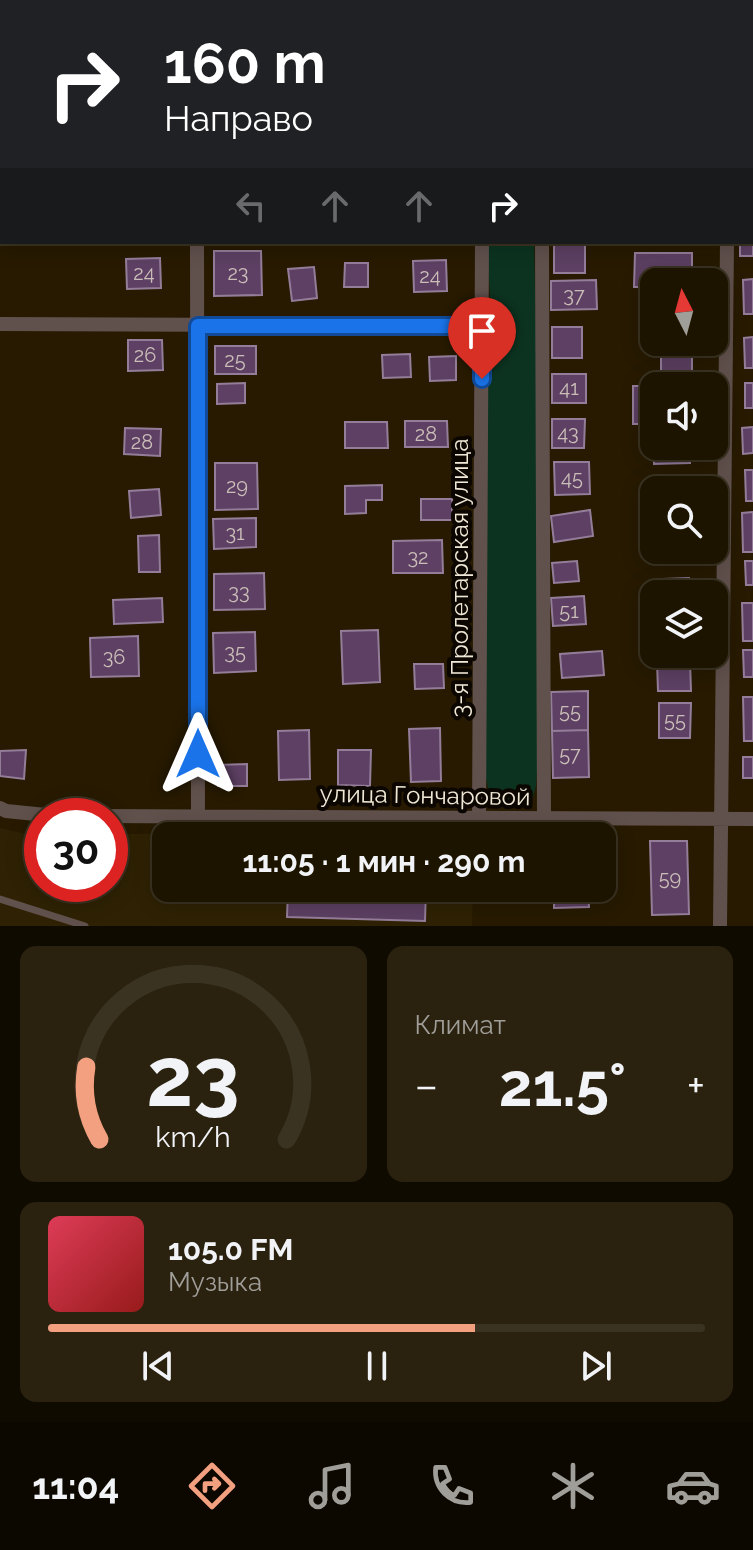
<!DOCTYPE html>
<html lang="ru">
<head>
<meta charset="utf-8">
<style>
  :root { --surface:#1d1400; --page:#2a210f; --text:#f1f3f6; --muted:#a09e99; --line:#3b3322; --accent:#f2a07f }
  body { margin:0; font-family:Raleway,sans-serif; background:var(--page); color:var(--text); height:100vh; display:flex; flex-direction:column; font-size:30px; white-space:nowrap }
  * { box-sizing:border-box; margin:0 }
  p { font-size:26px; color:var(--muted) }
  .icon { flex:none; width:44px; height:44px; fill:none; stroke:currentColor; stroke-width:2; stroke-linecap:round; stroke-linejoin:round }
  .map { position:relative; height:926px; overflow:hidden }
  .panel { display:flex; flex-direction:column; gap:20px; padding:20px; background:#100b00; flex:1 }
  .panel>* { flex:none }
  .hud { position:absolute; left:0px; top:0px; width:754px; height:244px; box-shadow:0 4px 20px #0003,0 0 0 2px var(--line); background:#202124; color:#fff; overflow:hidden }
  .needle { width:52px; rotate:354deg }
  .fabs { position:absolute; left:640px; top:268px; display:grid; gap:16px }
  .fabs a { display:grid; place-items:center; width:88px; height:88px; border-radius:16px; background:var(--surface); box-shadow:0 4px 20px #0003,0 0 0 2px var(--line); font-size:40px }
  .speed { position:absolute; left:24px; top:798px; display:flex; gap:16px; font-size:40px; font-weight:700; text-align:center }
  .speed>* { display:grid; place-content:center; width:104px; height:104px; border-radius:50%; background:var(--surface); box-shadow:0 4px 20px #0003,0 0 0 2px var(--line); line-height:1 }
  .speed .limit { border:12px solid #d22; background:#fff; color:#111 }
  .pin { position:absolute; display:grid; place-items:center; width:68px; height:68px; color:#fff; margin:-82px -34px; border-radius:50% 50% 50% 0; rotate:-45deg; box-shadow:0 0 8px #0007 }
  .pin .icon { rotate:45deg }
  .me { position:absolute; width:88px; margin:-44px; rotate:0deg; stroke-linejoin:round; filter:drop-shadow(0 0 6px #0008) }
  .turn { display:flex; align-items:center; gap:28px; height:168px; padding:0 32px; font-size:36px }
  .turn .icon { width:104px; height:104px; stroke-width:2.5 }
  .turn b { display:block; font-size:56px; line-height:68px }
  .lanes { display:flex; align-items:center; height:76px; padding:0 32px; background:#0003; justify-content:center; gap:40px; direction:ltr }
  .lanes .off { opacity:.35 }
  .big { font-size:60px; font-weight:700; line-height:1.1 }
  .panel .widget { flex:1; display:flex; flex-direction:column; justify-content:center; gap:12px; min-width:0; padding:0 28px; border-radius:16px; background:var(--page) }
  .panel .dial { align-items:center; gap:0 }
  .dial svg { height:208px; overflow:visible; fill:none; stroke:var(--line); stroke-width:7; stroke-linecap:round; text-anchor:middle }
  .dial text { fill:var(--text); stroke:none }
  .song { display:flex; align-items:center; gap:24px }
  .cover { width:96px; height:96px; border-radius:12px; background:linear-gradient(135deg,hsl(350 70% 55%),hsl(0 70% 35%)) }
  .played { height:8px; border-radius:4px; background:linear-gradient(90deg,var(--accent) 65%,var(--line) 65%) }
  .keys { display:flex; justify-content:space-around; direction:ltr }
  .heat { display:flex; justify-content:space-between; align-items:center; font-size:44px; direction:ltr }
  .panel .tiles { flex:1; display:grid; gap:20px; grid-template-columns:1fr 1fr }
  .widget:last-child { grid-column:span 2 }
  .trip { position:absolute; left:152px; top:822px; width:464px; height:80px; border-radius:16px; background:var(--surface); box-shadow:0 4px 20px #0003,0 0 0 2px var(--line); font-weight:700; line-height:80px; text-align:center }
  .tabs { display:flex; height:128px; justify-content:space-around; align-items:center; background:#0c0800; color:var(--muted) }
  .tabs .icon { width:56px; height:56px }
  .tabs .active { color:var(--accent) }
  .tabs b { font-size:36px; color:var(--text) }
  .map>svg:first-child { display:block }
  .built { fill:#2f2204 }
  .green { fill:#0c3320 }
  .building { fill:#5d4063; stroke:#947d99; stroke-width:2 }
  .lines { fill:none; stroke-linecap:round; stroke-linejoin:round }
  .lane { stroke:#61514d; stroke-width:7 }
  .street { stroke:#61514d; stroke-width:14 }
  .route-casing { stroke:#114b97; stroke-width:20 }
  .route { stroke:#1a73e8; stroke-width:14 }
  .labels { text-anchor:middle; dominant-baseline:central; stroke-width:8; stroke-linejoin:round; paint-order:stroke }
  .number-label { font-size:20px; fill:#cbbeb9 }
  .street-label { font-size:24px; fill:#f0e8d6; stroke:#0b0600 }
</style>
</head>
<body>
<div class="map">
<svg width="753" height="926" viewBox="0 0 753 926">
  <rect width="100%" height="100%" fill="#271a00"/>
  <!-- built -->
  <path class="built" d="M0,828L30,835H42V884H110V834L473,832V836H166V888H473L472,926H0Z"/>
  <!-- green -->
  <path class="green" d="M487,242H534L539,471V742L536,786L530,808L491,804L484,768L488,374L491,316Z"/>
  <!-- building -->
  <path class="building" d="M753,209V256H740V242H752Z
    M554,242H585V273H554Z
    M214,251H261L262,295L214,296Z
    M635,253H692V282H654V287H634Z
    M160,258L161,288L127,289L126,259Z
    M446,260L447,291L414,292L413,261Z
    M345,263H368V287H344Z
    M314,267L317,298L292,301L288,269Z
    M753,279V314H744L743,280Z
    M596,280L597,309L551,310V281Z
    M552,327H582V358H552Z
    M753,337V368H745L744,338Z
    M128,340H162L163,370L128,371Z
    M215,346H256V374H215Z
    M410,354L411,377L383,378L382,355Z
    M661,354H692V376H661Z
    M456,356V380L430,381L429,357Z
    M552,374H586V403H552Z
    M245,383V403L217,404V384Z
    M745,383H753V408H745Z
    M633,386H686H654V424H633Z
    M552,419H585L584,448H552Z
    M405,421H447L448,447H405Z
    M345,422H387L388,448H345Z
    M753,427V453L743,454L742,428Z
    M125,428L161,429L160,456L124,454Z
    M653,436L654,446H689L690,463L654,464Z
    M554,462H589L590,494L555,495Z
    M215,463H257L258,509L215,510Z
    M745,470H753V501H746Z
    M692,478V490H654L653,519L651,480Z
    M382,485V500H366V513L345,514V486Z
    M159,489L161,515L131,518L129,491Z
    M421,499H452V520H421Z
    M590,510L593,536L554,542L551,516Z
    M753,512V552H743L742,513Z
    M256,518V547L214,549L213,519Z
    M159,535L160,572H139L138,536Z
    M442,540L443,573H393V541Z
    M659,550H692V563L659,564Z
    M577,561L579,581L554,583L552,563Z
    M745,561H753V585H746Z
    M264,573L265,609L214,610V574Z
    M689,578L690,594H664L663,579Z
    M584,596L586,624L553,626L551,598Z
    M162,598L163,622L114,624L113,600Z
    M742,603H753V641H743Z
    M378,630L380,682L343,684L341,631Z
    M255,632L256,671L214,673L213,633Z
    M138,636L139,676L91,677L90,638Z
    M743,650H753V677H744Z
    M602,651L604,675L562,678L560,654Z
    M690,661L691,691H658L657,662Z
    M414,664H443L444,688L415,689Z
    M588,691V730L552,731L551,692Z
    M743,697H753V741H744Z
    M659,703H691L690,738H659Z
    M440,728L441,781L411,782L409,729Z
    M309,730L310,779L279,780L278,731Z
    M588,730L589,777L553,778L552,731Z
    M26,750L24,779L0,776V751Z
    M338,750H371L370,786L338,785Z
    M743,757H753V778H743Z
    M247,764V786H218L217,765Z
    M602,837H609L610,867H602Z
    M650,841H687L689,914L652,915Z
    M288,888H426L425,921L287,917Z
    M554,888H588L589,907L554,908Z"/>
  <g class="lines">
    <!-- lane -->
    <path class="lane" d="M0,899L85,926"/>
    <!-- street -->
    <path class="street" d="M197,0V2
      M480,0V2
      M541,0V2
      M729,2V0
      M197,242L198,815
      M542,242L544,818
      M0,324L482,326
      M0,808L6,811L56,816
      M96,816L753,819
      M479,819L482,242
      M720,926L727,242"/>
  </g>
  <g class="lines">
    <defs>
      <path id="route" d="M198,754V326H482V379"/>
    </defs>
    <!-- route casing -->
    <use href="#route" class="route-casing"/>
    <!-- route -->
    <use href="#route" class="route"/>
  </g>
  <g class="labels">
    <!-- number labels -->
    <g class="number-label">
      <text x="144" y="273">24</text>
      <text x="238" y="273">23</text>
      <text x="430" y="276">24</text>
      <text x="574" y="295">37</text>
      <text x="145" y="355">26</text>
      <text x="235" y="360">25</text>
      <text x="569" y="388">41</text>
      <text x="568" y="433">43</text>
      <text x="426" y="434">28</text>
      <text x="142" y="442">28</text>
      <text x="572" y="478">45</text>
      <text x="237" y="486">29</text>
      <text x="235" y="533">31</text>
      <text x="418" y="557">32</text>
      <text x="239" y="592">33</text>
      <text x="569" y="611">51</text>
      <text x="235" y="652">35</text>
      <text x="114" y="657">36</text>
      <text x="570" y="711">55</text>
      <text x="675" y="720">55</text>
      <text x="570" y="754">57</text>
      <text x="670" y="878">59</text>
    </g>
    <!-- street labels -->
    <g class="street-label">
      <text transform="translate(459 578) rotate(-90)">3-я Пролетарская улица</text>
      <text transform="translate(425 795) rotate(1)">улица Гончаровой</text>
    </g>
  </g>
</svg>
<div class="fabs">
<a><svg class="needle" viewBox="-14 -14 28 28"><path d="M0-13l5 13h-10z" fill="#e53935"/><path d="M0 13l5-13h-10z" fill="#a09e99"/></svg></a>
<a><svg class="icon" aria-label="sound" viewBox="0 0 24 24"><path d="M4 9h4l5-4v14l-5-4H4zM17 9q2 3 0 6"/></svg></a>
<a><svg class="icon" aria-label="search" viewBox="0 0 24 24"><circle cx="10" cy="10" r="6"/><path d="M15 15l6 6"/></svg></a>
<a><svg class="icon" aria-label="layers" viewBox="0 0 24 24"><path d="M12 4l9 5-9 5-9-5zM3 14l9 5 9-5"/></svg></a>
</div>
<div class="speed"><div class="limit">30</div></div>
<div class="pin" style="left:482px;top:379px;background:#d93025"><svg class="icon" aria-label="arrive" viewBox="0 0 24 24"><path d="M6 21V4h12l-3 4 3 4H6"/></svg></div>
<svg class="me" style="left:198px;top:754px" viewBox="-20 -20 40 40"><path d="M0-17L14 15 0 8-14 15z" fill="#1a73e8" stroke="#fff" stroke-width="4"/></svg>
<div class="trip">11:05 · 1 мин · 290 m</div>
<div class="hud">
<div class="turn"><svg class="icon" aria-label="right" viewBox="0 0 24 24"><path d="M7 20v-9h11M14 6l5 5-5 5"/></svg><div><b>160 m</b>Направо</div></div>
<div class="lanes"><svg class="icon off" aria-label="left" viewBox="0 0 24 24"><path d="M17 20v-9H6M10 6l-5 5 5 5"/></svg><svg class="icon off" aria-label="ahead" viewBox="0 0 24 24"><path d="M12 20V5M6 11l6-6 6 6"/></svg><svg class="icon off" aria-label="ahead" viewBox="0 0 24 24"><path d="M12 20V5M6 11l6-6 6 6"/></svg><svg class="icon" aria-label="right" viewBox="0 0 24 24"><path d="M7 20v-9h11M14 6l5 5-5 5"/></svg></div>
</div>
</div>
<section class="panel">
<div class="tiles">
<div class="widget dial"><svg viewBox="0 0 100 80">
<path d="M14 69A42 42 0 1 1 86 69"/>
<path d="M14 69A42 42 0 0 1 9 41" stroke="#f2a07f"/>
<text x="50" y="56" font-size="32" font-weight="700">23</text>
<text x="50" y="72" font-size="11">km/h</text>
</svg></div>
<div class="widget"><p>Климат</p>
<div class="heat"><a>−</a><b class="big">21.5°</b><a>+</a></div>
</div>
<div class="widget">
<div class="song"><i class="cover"></i><div><b>105.0 FM</b><p>Музыка</p></div></div>
<div class="played"></div>
<div class="keys"><svg class="icon" aria-label="previous" viewBox="0 0 24 24"><path d="M18 5L8 12l10 7zM5 5v14"/></svg><svg class="icon" aria-label="pause" viewBox="0 0 24 24"><path d="M8 5v14M16 5v14"/></svg><svg class="icon" aria-label="next" viewBox="0 0 24 24"><path d="M6 5l10 7-10 7zM19 5v14"/></svg></div>
</div>
</div>
</section>
<nav class="tabs">
<b>11:04</b>
<svg class="icon active" aria-label="directions" viewBox="0 0 24 24"><path d="M12 3l9 9-9 9-9-9zM9 14v-3h6M13 9l2 2-2 2"/></svg>
<svg class="icon" aria-label="music" viewBox="0 0 24 24"><path d="M9 18V5l10-2v13"/><circle cx="6" cy="18" r="3"/><circle cx="16" cy="16" r="3"/></svg>
<svg class="icon" aria-label="phone" viewBox="0 0 24 24"><path d="M5 4h4l2 5-3 2q2 4 5 5l2-3 5 2v4C11 20 4 13 5 4z"/></svg>
<svg class="icon" aria-label="climate" viewBox="0 0 24 24"><path d="M12 3v18M4 7l16 10M4 17L20 7"/></svg>
<svg class="icon" aria-label="car" viewBox="0 0 24 24"><path d="M5 17H2v-5l4-1 3-4h7l3 4 3 1v5h-3M9 17h6M6 11h13"/><circle cx="7" cy="17" r="2"/><circle cx="17" cy="17" r="2"/></svg>
</nav>
</body>
</html>
